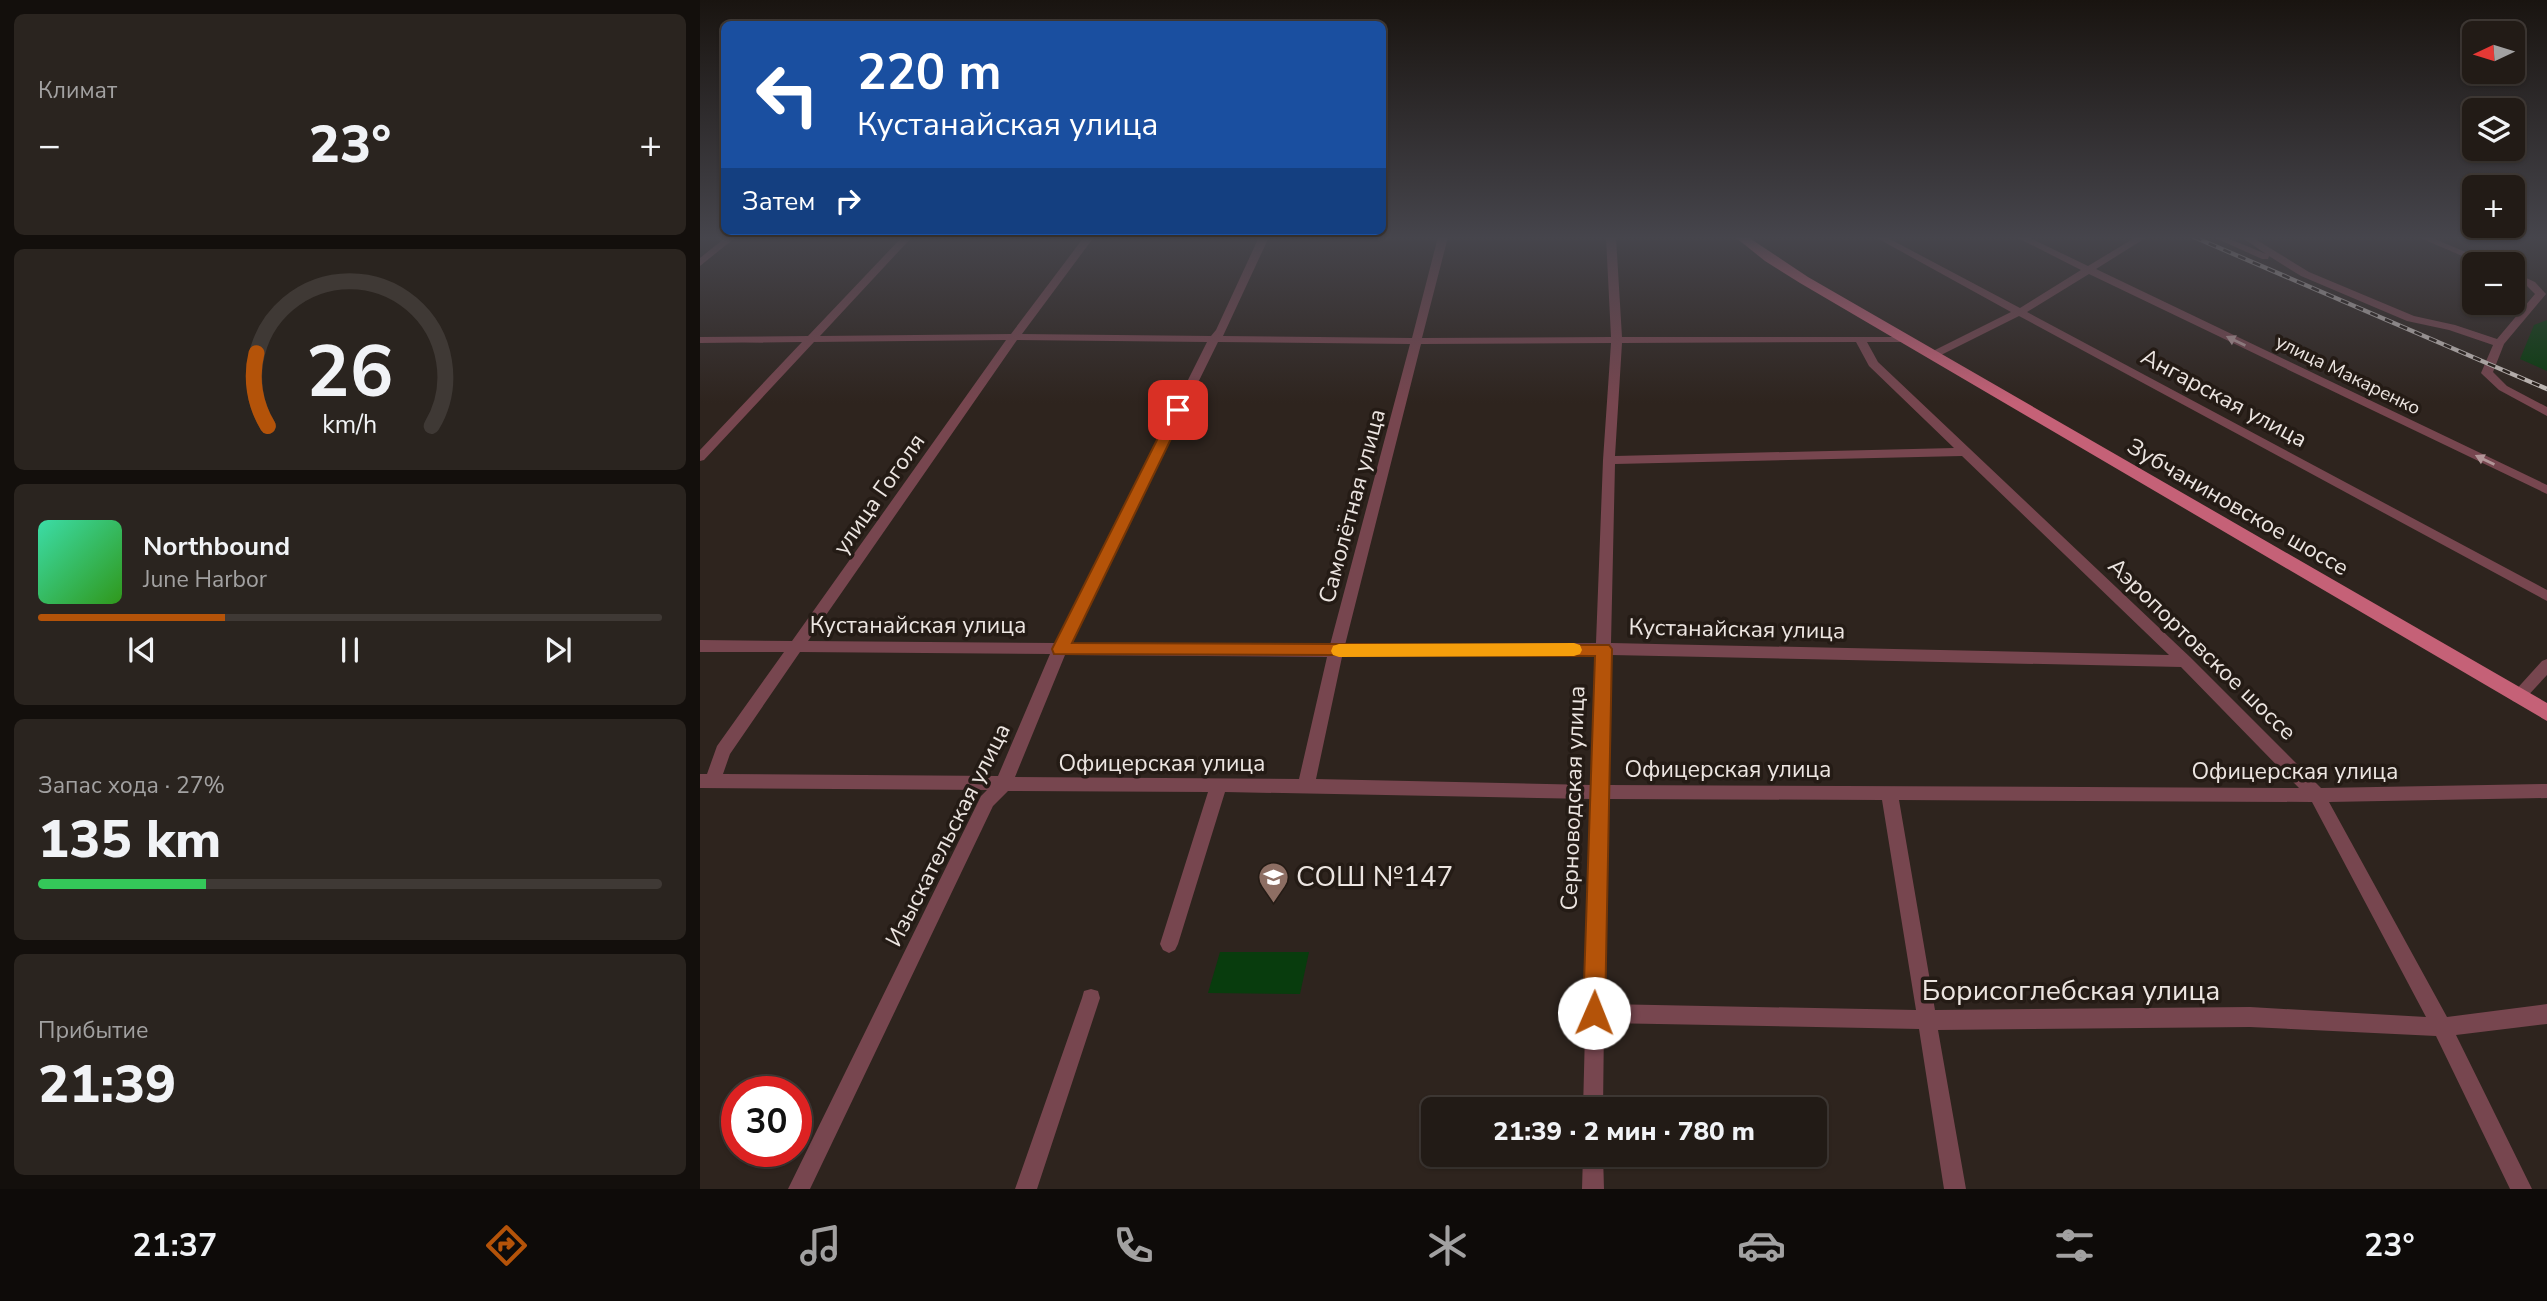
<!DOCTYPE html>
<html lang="ru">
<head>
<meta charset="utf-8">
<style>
  :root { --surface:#221b16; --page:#2a241f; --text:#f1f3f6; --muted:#a2a1a1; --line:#3f3935; --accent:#b45309 }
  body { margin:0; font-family:"Nunito Sans",sans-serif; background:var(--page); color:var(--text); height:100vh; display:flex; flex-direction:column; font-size:26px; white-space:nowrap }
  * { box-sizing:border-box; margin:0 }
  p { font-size:23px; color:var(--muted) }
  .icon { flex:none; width:38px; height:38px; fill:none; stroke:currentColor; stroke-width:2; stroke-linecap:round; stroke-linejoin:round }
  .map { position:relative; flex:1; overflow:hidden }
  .panel { display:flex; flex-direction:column; gap:14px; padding:14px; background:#130f0c; width:700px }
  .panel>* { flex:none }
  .guide { position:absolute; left:21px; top:21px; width:665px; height:214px; border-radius:10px; box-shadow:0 2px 5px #0004,0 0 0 2px var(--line); background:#1a4fa0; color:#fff; overflow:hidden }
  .needle { width:46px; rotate:266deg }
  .fabs { position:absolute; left:1762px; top:21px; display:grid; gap:14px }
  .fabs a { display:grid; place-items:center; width:63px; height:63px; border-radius:10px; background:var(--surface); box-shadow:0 2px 5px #0004,0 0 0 2px var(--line); font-size:35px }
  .speed { position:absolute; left:21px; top:1076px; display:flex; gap:14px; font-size:35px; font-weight:700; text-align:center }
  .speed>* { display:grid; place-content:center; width:91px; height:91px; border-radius:50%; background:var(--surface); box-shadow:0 2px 5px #0004,0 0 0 2px var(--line); line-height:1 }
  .speed .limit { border:10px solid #d22; background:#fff; color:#111 }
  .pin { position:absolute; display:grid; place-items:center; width:60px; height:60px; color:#fff; margin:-30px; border-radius:14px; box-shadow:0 4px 10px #0006 }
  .me { position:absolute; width:77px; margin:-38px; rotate:1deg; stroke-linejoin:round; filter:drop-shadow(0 0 5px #0008) }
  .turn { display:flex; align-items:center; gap:24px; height:147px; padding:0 21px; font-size:32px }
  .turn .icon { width:91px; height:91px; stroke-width:2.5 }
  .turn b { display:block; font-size:49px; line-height:60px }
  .then { display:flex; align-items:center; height:66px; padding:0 21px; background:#0003; gap:14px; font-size:26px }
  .big { font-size:52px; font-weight:800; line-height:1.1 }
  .panel .widget { flex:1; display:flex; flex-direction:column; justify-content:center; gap:10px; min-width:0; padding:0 24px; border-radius:10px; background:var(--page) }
  .panel .dial { align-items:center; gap:0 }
  .dial svg { height:182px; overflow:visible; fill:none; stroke:var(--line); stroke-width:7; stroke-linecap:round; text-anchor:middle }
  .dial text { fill:var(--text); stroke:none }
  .song { display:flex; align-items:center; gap:21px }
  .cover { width:84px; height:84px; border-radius:10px; background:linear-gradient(135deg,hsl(160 70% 55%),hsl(110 70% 35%)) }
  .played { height:7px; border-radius:4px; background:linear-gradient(90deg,var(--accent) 30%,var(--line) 30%) }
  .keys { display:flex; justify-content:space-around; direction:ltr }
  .heat { display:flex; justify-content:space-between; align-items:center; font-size:38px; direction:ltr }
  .charge { height:10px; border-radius:5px; background:linear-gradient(90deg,#34c759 27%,var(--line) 0) }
  .trip { position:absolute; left:721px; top:1097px; width:406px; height:70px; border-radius:10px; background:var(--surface); box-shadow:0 2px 5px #0004,0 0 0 2px var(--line); font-weight:800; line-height:70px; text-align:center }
  .tabs { display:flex; height:112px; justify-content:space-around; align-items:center; background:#0e0b09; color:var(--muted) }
  .tabs .icon { width:49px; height:49px }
  .tabs .selected { color:var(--accent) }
  .tabs b { font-size:32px; color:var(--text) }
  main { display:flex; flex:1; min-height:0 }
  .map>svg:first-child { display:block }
  .green { fill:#083c0d }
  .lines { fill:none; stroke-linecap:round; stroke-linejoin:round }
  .minor { fill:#77464f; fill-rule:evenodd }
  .major { fill:#c56177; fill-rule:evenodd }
  .rail-casing { stroke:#c9c1bd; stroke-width:4.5 }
  .rail { stroke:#241b15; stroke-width:2.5; stroke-dasharray:8; stroke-linecap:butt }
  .oneway { fill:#b29698 }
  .route { fill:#b45309; stroke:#753606; stroke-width:2 }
  .slow { fill:#f59e0b }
  .labels { text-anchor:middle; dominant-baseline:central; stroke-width:7; stroke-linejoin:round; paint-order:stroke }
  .far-street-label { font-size:19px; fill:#ece5e1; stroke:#241b15 }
  .street-label { font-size:23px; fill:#ece5e1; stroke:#241b15 }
  .near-poi-label { font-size:28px; fill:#ece5e1; stroke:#241b15; text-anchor:start }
  .near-street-label { font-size:28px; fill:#ece5e1; stroke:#241b15 }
</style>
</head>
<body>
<main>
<section class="panel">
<div class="widget"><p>Климат</p>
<div class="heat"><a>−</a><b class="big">23°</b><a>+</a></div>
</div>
<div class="widget dial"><svg viewBox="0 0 100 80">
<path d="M14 69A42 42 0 1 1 86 69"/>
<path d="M14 69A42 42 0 0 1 9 37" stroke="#b45309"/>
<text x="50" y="56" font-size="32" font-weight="700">26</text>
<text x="50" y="72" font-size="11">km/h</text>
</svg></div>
<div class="widget">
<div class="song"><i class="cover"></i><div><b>Northbound</b><p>June Harbor</p></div></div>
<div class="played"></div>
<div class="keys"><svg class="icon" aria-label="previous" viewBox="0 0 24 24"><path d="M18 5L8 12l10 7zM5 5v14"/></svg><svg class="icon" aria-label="pause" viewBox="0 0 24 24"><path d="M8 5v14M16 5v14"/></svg><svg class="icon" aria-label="next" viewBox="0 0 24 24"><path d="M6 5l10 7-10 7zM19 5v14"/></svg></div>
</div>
<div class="widget"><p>Запас хода · 27%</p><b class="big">135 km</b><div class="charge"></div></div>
<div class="widget"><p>Прибытие</p><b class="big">21:39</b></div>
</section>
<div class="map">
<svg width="1847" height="1189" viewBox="0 0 1847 1189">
  <rect width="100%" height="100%" fill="#2e241e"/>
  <!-- green -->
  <path class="green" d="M1847,320V371L1820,359L1834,325Z
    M520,952H609L600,994L508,993Z"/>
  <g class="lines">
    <!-- minor -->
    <path class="minor" d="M26,237H36L0,266V258Z
      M202,237H212L120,336L311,334L384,237H394L322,334L511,336L516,330L559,237H569L523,336L712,338L738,237H748L722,338L911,337L906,237H916L922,337H1209V341L1205,342H1167L1178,362L1490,657L1621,788L1847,784V798L1629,802L1747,1017L1847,1004V1024L1756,1035L1832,1189H1810L1736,1036L1550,1027L1238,1030L1266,1189H1244L1219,1029L904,1023L903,1110H883L891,799L525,792L478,944L475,950L469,953L463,950L460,944L508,792L308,791L293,806L110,1189H88L281,796L287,790L0,788V774H7L17,746L84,652H0V640L92,641L306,340L114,342L4,460L0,461V450L102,342L0,343V337L108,336ZM317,340L507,342L356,643L108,641ZM518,342L710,344L630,645L370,643ZM1156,342L1169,366L1254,448L915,456L922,343ZM911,343L903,460L896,643L645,645L721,344ZM1262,456L1469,655L911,643L915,464ZM100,652L350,654L298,776L23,774L30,754ZM365,655L627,657L599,779L315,777ZM896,655L891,785L616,779L642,657ZM911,655L1481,667L1599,788L907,785ZM907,799L1182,800L1216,1010L905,1004ZM1199,800L1612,802L1726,1017L1550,1007L1235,1010Z
      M1175,237H1186L1320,308L1381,270L1316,237H1328L1388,266L1436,237H1447L1396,269L1847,485V494L1389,274L1327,312L1847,590V601L1319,316L1237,357H1229V353L1311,312Z
      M1513,237H1525L1566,254L1541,237H1552L1609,272L1714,316L1755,325L1797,339L1835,294L1827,286L1813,279V272L1835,282L1846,294L1804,344L1793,372L1807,386L1847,407V416L1799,390L1783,375L1781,373L1793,345L1749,330L1707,321L1601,276L1569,256L1568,259H1562Z
      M1718,237H1730L1794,264H1781Z
      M1847,659V675L1823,701L1818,703L1813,701L1810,697L1813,693L1842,661Z
      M391,989L398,991L400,998L337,1189H315L382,998L384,991Z
      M883,1155H903L904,1189H882Z"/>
    <!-- major -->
    <path class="major" d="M1035,237H1048L1108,277L1847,703V721L1100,283L1065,261Z"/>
    <defs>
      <path id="rail" d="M1494,237L1847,389"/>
    </defs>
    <!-- rail casing -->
    <use href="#rail" class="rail-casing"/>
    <!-- rail -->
    <use href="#rail" class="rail"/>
  </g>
  <!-- one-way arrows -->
  <defs><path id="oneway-solid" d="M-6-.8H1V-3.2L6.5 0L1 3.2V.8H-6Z" transform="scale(1.75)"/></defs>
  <g class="oneway">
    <use href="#oneway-solid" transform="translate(1536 341) rotate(-154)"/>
    <use href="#oneway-solid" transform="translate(1785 460) rotate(-154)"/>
  </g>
  <!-- sky -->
  <linearGradient id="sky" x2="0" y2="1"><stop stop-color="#191410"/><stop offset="0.59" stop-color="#46454c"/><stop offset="1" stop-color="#46454c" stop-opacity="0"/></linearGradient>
  <rect width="1847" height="403" fill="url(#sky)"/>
  <!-- route -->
  <path class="route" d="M478,406L485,410L372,643L909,645L912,649L905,1013L902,1021L894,1024L886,1021L883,1013L895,656L354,654L352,649L472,410Z"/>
  <!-- slow -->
  <path class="slow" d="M874,643L880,645L882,650L880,654L874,656L639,657L633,655L631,651L633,646L639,644Z"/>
  <!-- icons -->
  <defs>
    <symbol id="school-pin" viewBox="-11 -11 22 30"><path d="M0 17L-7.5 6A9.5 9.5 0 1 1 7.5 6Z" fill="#8d6e63" stroke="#241b15"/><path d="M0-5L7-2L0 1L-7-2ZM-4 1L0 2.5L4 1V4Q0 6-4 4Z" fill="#fff"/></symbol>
  </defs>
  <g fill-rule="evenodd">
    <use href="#school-pin" x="556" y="860" width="35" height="47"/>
  </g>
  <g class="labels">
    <!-- far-street labels -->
    <g class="far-street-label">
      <text transform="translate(1648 375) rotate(26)">улица Макаренко</text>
    </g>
    <!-- street labels -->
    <g class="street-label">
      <text transform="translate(1524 398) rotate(28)">Ангарская улица</text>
      <text transform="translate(179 494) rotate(-55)">улица Гоголя</text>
      <text transform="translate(652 506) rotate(-75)">Самолётная улица</text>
      <text transform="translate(1538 507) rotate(30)">Зубчаниновское шоссе</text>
      <text x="218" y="625">Кустанайская улица</text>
      <text transform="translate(1037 629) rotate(1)">Кустанайская улица</text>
      <text transform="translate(1502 649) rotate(44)">Аэропортовское шоссе</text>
      <text x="462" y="763">Офицерская улица</text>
      <text x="1028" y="769">Офицерская улица</text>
      <text x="1595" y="771">Офицерская улица</text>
      <text transform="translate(873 798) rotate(-88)">Серноводская улица</text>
      <text transform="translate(248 835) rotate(-63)">Изыскательская улица</text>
    </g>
    <!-- near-poi labels -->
    <g class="near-poi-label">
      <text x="596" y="877">СОШ №147</text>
    </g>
    <!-- near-street labels -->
    <g class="near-street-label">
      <text x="1371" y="991">Борисоглебская улица</text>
    </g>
  </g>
</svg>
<div class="fabs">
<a><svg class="needle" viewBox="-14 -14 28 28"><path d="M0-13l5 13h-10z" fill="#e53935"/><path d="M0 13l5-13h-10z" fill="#a2a1a1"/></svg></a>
<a><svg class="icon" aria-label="layers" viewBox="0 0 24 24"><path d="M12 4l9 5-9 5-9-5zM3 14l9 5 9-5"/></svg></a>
<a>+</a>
<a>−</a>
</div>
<div class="speed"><div class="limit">30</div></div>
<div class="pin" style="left:478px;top:410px;background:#d93025"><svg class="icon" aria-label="arrive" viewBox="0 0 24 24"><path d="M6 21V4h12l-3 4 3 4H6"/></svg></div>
<svg class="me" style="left:894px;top:1013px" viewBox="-20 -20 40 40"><circle r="19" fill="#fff"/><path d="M0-13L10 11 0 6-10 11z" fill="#b45309"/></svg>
<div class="trip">21:39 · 2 мин · 780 m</div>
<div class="guide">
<div class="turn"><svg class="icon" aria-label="left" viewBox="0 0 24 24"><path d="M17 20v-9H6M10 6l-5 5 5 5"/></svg><div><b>220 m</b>Кустанайская улица</div></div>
<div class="then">Затем<svg class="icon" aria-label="right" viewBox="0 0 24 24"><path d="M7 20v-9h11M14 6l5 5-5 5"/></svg></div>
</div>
</div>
</main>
<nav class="tabs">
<b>21:37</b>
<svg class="icon selected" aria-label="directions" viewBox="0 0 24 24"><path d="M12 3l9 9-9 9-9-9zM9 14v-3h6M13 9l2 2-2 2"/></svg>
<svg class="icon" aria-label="music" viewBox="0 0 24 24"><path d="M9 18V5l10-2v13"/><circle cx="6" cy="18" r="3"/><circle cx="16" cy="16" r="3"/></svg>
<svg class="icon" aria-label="phone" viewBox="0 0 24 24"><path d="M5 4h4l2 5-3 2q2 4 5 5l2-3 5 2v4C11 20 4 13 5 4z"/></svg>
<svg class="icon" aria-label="climate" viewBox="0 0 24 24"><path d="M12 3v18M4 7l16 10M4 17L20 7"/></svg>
<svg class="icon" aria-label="car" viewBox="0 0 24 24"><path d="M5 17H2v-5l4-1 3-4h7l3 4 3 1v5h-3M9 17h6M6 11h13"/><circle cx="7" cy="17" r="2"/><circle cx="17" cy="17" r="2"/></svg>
<svg class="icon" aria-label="filters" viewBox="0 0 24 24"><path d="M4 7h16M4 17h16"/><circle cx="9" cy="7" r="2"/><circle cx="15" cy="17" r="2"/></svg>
<b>23°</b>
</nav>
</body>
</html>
